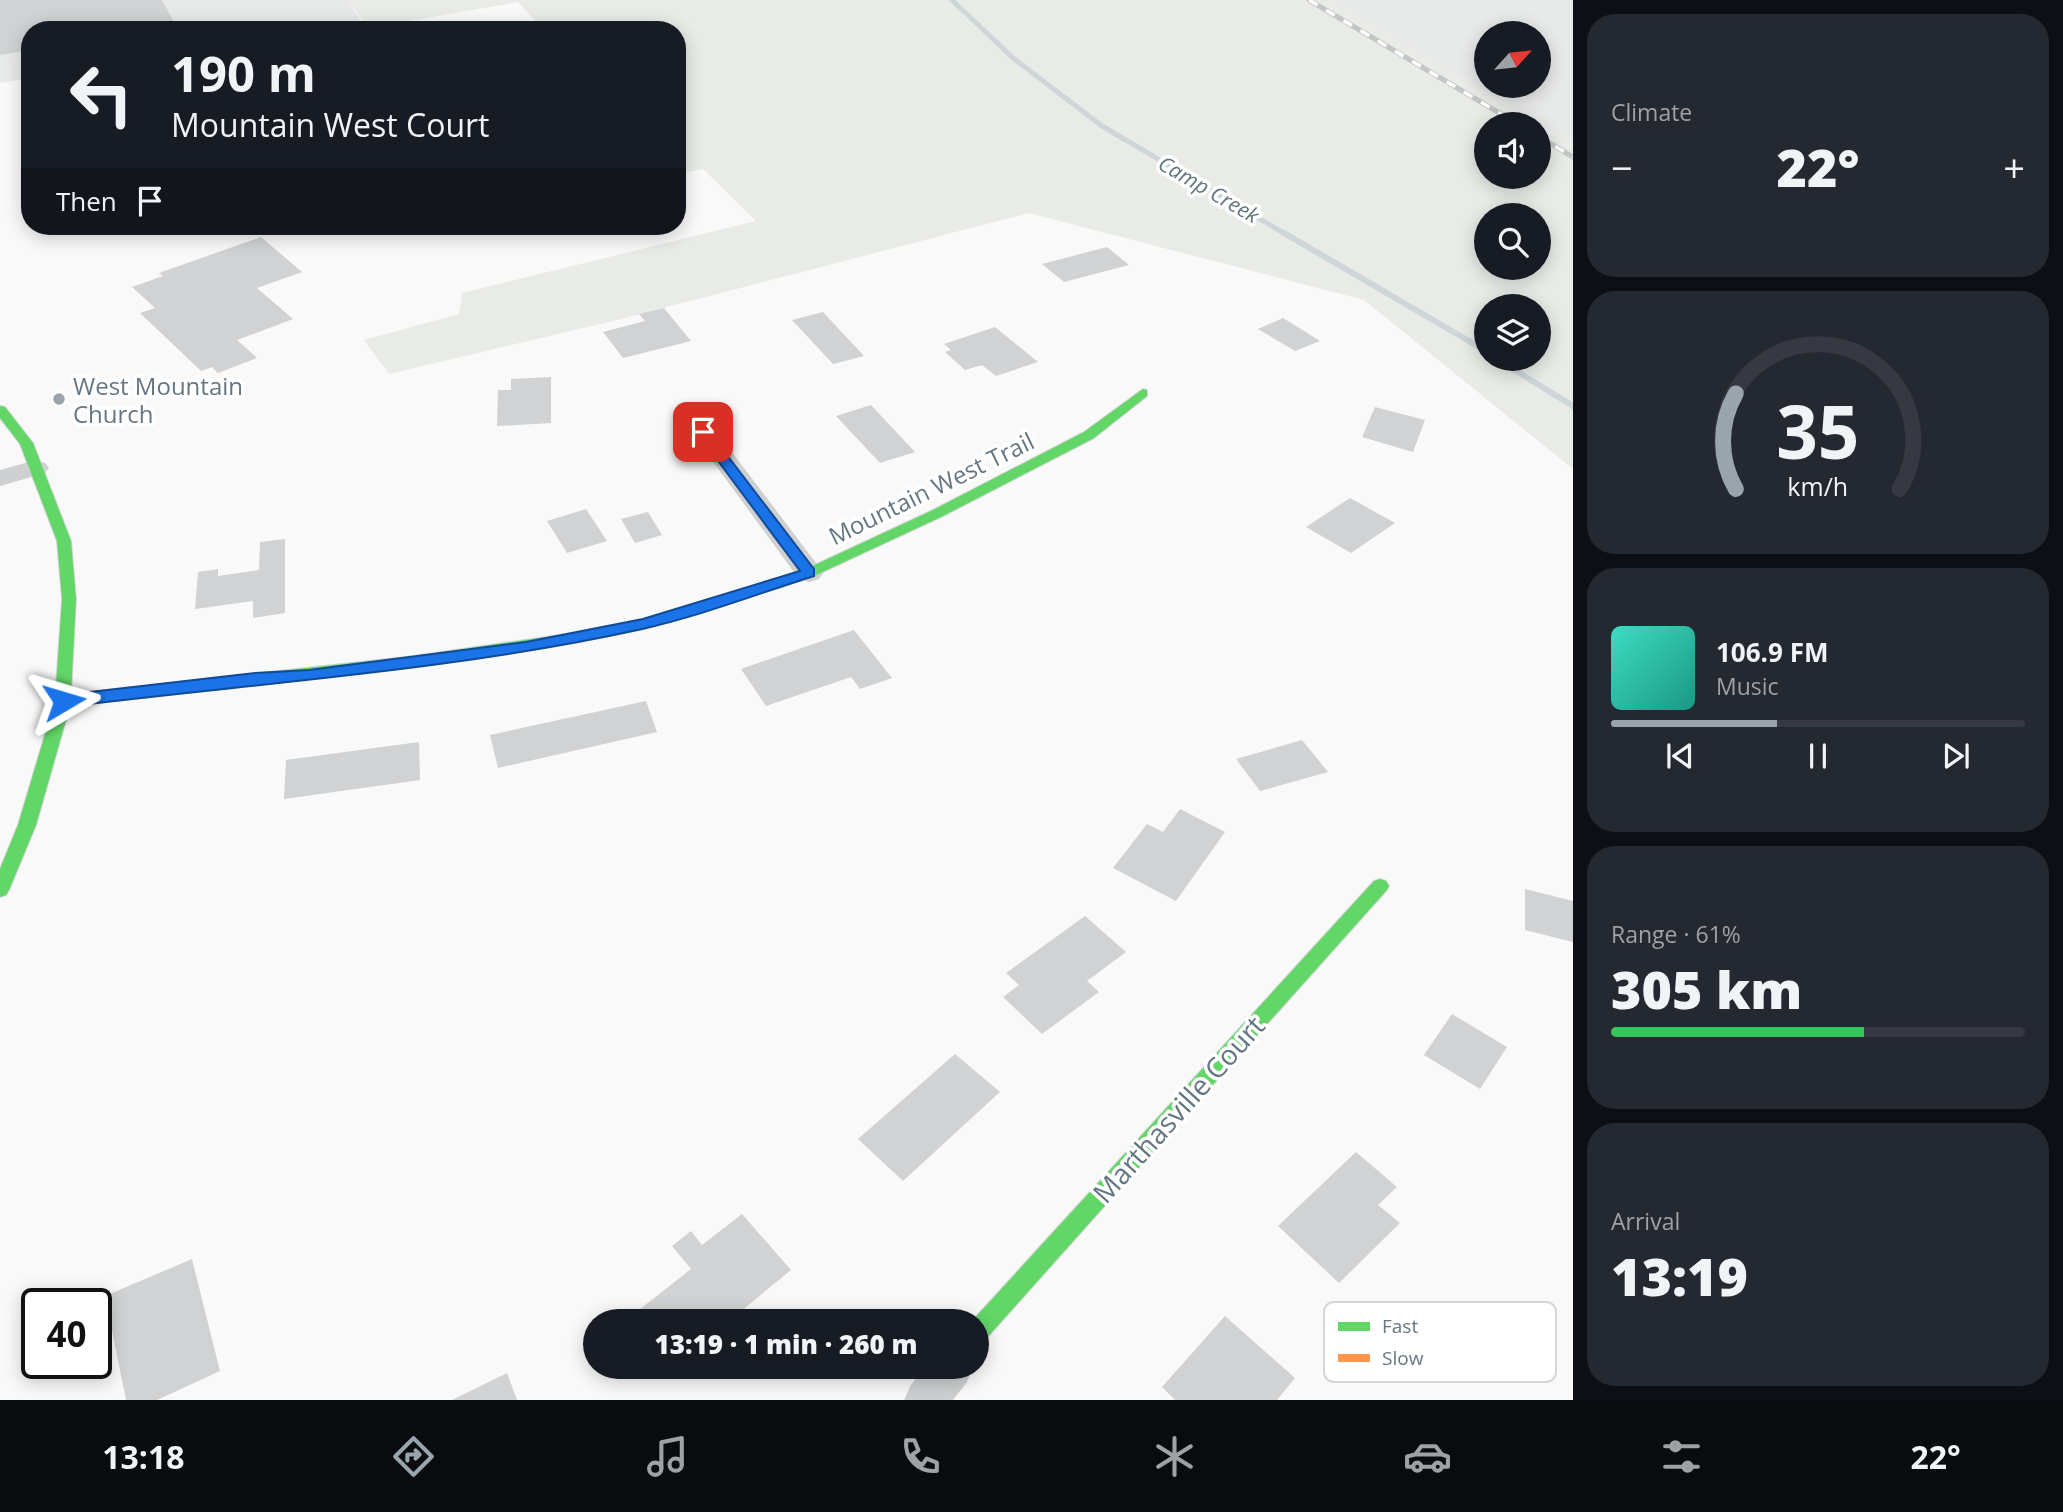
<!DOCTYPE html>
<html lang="en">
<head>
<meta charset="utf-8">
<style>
  :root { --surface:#171b24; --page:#242831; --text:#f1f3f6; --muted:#9ea1a6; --line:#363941; --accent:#99a4ac }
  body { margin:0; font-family:"Open Sans",sans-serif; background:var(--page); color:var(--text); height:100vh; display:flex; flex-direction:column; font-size:26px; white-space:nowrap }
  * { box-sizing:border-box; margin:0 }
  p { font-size:23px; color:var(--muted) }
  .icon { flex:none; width:38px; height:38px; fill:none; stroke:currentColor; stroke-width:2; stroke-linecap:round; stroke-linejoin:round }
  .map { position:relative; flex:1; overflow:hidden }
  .sheet { display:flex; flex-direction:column; gap:14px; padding:14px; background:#0d0f14; width:490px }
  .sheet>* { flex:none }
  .guide { position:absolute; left:21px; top:21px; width:665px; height:214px; border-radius:28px; box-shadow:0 4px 18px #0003; background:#171b24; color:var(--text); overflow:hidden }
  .needle { width:46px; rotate:63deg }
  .buttons { position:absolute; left:1474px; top:21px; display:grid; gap:14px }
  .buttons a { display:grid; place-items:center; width:77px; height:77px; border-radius:50%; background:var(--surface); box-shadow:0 4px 18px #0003; font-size:35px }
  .speed { position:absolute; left:21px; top:1288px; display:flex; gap:14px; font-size:35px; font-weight:700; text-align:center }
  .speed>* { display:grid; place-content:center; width:91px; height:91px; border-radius:50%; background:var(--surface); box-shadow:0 4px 18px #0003; line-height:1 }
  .speed .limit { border:4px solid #111; border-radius:10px; background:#fff; color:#111 }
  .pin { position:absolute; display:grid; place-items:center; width:60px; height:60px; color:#fff; margin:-30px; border-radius:14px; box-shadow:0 4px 10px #0006 }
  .me { position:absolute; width:77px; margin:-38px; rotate:83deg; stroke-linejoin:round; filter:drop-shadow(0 0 5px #0008) }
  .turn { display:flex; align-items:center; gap:24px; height:147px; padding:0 35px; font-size:32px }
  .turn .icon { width:91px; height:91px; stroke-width:2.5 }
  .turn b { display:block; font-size:49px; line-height:60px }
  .then { display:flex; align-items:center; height:66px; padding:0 35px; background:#0003; gap:14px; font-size:26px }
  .big { font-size:52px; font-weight:800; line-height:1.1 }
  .sheet .tile { flex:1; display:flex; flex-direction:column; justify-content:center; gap:10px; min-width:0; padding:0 24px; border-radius:28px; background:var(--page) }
  .sheet .dial { align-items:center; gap:0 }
  .dial svg { height:182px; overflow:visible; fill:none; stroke:var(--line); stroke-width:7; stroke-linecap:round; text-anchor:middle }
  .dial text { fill:var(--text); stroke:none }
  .song { display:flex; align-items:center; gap:21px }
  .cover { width:84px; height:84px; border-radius:10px; background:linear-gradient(135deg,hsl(170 70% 55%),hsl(170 70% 35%)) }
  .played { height:7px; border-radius:4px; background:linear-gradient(90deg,var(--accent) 40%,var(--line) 40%) }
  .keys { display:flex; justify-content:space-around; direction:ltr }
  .heat { display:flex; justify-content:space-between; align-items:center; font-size:38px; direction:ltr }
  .charge { height:10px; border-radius:5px; background:linear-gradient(90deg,#34c759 61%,var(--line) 0) }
  .trip { position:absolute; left:583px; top:1309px; width:406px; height:70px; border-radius:35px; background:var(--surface); box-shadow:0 4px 18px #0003; font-weight:800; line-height:70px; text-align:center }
  .tab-bar { display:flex; height:112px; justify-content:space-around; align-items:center; background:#090b0e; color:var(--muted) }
  .tab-bar .icon { width:49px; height:49px }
  .tab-bar .current { color:var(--accent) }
  .tab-bar b { font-size:32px; color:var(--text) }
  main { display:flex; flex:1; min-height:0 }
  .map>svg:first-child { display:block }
  .built { fill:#e8e9e9; fill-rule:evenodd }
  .green { fill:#e8ebe6; fill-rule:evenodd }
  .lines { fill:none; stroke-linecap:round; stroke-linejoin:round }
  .stream-far1 { stroke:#ced6d9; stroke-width:5 }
  .stream { stroke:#ced6d9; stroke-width:6 }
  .building { fill:#d0d2d3 }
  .fast-casing { stroke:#d5d6d7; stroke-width:2 }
  .slow-casing { stroke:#d5d6d7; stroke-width:2 }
  .street { fill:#cecfd0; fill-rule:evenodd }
  .fast { fill:#63d668; fill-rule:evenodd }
  .slow { fill:#ff974d; fill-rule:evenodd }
  .rail-casing { stroke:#c3c5c6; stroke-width:5 }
  .rail { stroke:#fff; stroke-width:3.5; stroke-dasharray:10; stroke-linecap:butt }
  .route { fill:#1a73e8; stroke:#114b97; stroke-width:2 }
  .poi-dot { fill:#99a4ac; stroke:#fff; stroke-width:2.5 }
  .labels { text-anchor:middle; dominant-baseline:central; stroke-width:7; stroke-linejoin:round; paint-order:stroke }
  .far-water-label { font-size:21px; font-style:italic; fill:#60757c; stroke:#fff }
  .poi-label { font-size:24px; fill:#657683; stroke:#fff; text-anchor:start }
  .street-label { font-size:24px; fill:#657683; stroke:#fff }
  .near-street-label { font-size:28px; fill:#657683; stroke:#fff }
  .key { fill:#fff; stroke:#d1d6da; stroke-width:2 }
  .key-label { font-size:19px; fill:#657683 }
</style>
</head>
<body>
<main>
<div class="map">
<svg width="1573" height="1400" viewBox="0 0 1573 1400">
  <rect width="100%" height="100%" fill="#f9f9f9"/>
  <!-- built -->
  <path class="built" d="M0,0H347L363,23L320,30H30V78L0,83Z
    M1330,0H1573V145L1538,124ZM1486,33H1538V86H1486Z"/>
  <!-- green -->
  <path class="green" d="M347,0H1330L1538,124H1486V177H1538V125L1573,145V469L1364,300L1029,213L617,320L389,374L364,340L459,314L462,293L756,221L703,169L677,174V30H544L518,2L369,28ZM1486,215H1538V268H1486ZM1486,306H1538V359H1486Z"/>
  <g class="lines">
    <!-- stream-far1 -->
    <path class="stream-far1" d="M952,0L1013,58L1102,126L1287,235"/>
    <!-- stream -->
    <path class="stream" d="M1284,233L1486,351
      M1497,359L1573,406"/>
  </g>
  <!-- building -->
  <path class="building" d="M0,0H162L175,24L145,30H30V50L0,55Z
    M261,237L302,272L257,288L293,319L237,340L257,358L218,373L212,367L201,371L140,313L155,308L132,287L163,276L159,273Z
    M1107,247L1129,265L1064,282L1042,264Z
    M664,308L691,341L623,358L603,332L645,321L639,314Z
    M823,312L864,356L833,364L792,320Z
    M1283,318L1320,341L1295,351L1258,329Z
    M995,327L1038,362L996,376L982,365L965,370L945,352L951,350L944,344Z
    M551,377V423L497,426L498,390H511V379Z
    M871,405L915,452L880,463L836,416Z
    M1375,407L1425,420L1413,452L1362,437Z
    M1350,498L1395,523L1351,553L1306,527Z
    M586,509L607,541L567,553L547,521Z
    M648,512L662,535L635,543L621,519Z
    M285,539V613L253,618V601L195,609L198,572L218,569V576L259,570L260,542Z
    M854,630L892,678L860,689L851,677L766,706L741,669Z
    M646,701L657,732L498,768L490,735Z
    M1302,740L1328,772L1260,791L1236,759Z
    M419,742L420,780L284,799L286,760Z
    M1180,809L1225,832L1176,901L1113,868L1147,824L1163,832Z
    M1525,889L1573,901V942L1525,930Z
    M1085,916L1126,952L1087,981L1099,992L1042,1034L1003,997L1019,985L1006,973Z
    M1452,1014L1507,1047L1480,1089L1424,1055Z
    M955,1054L1000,1092L903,1181L858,1139Z
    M1356,1152L1397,1187L1378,1205L1400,1223L1339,1283L1278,1226Z
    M742,1214L791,1270L729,1321H625L691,1269L672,1246L691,1231L702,1245Z
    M192,1259L220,1371L157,1400H126L105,1296Z
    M1225,1316L1295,1378L1277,1400H1175L1162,1387Z
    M507,1373L517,1400H452Z"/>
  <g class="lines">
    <defs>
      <path id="fast" d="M1143,389L1147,390V396L1094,438L943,516L814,576L778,588L771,583L773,580L804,570L933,510L1084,432Z
        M0,406L5,407L33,443L71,541L76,599L71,694L414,656L573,633L581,638L573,643L414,667L70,706L36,825L9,890L6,895L0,897V869L18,825L55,701L62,599L57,541L20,444L0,418Z
        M1380,879L1386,881L1389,886L1386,891L984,1341L976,1344V1321H972L1374,881Z"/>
      <path id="slow" d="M778,578L785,583L783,586L644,629L573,643L565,638L573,633L643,619Z"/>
    </defs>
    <!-- fast casing -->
    <use href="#fast" class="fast-casing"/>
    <!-- slow casing -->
    <use href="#slow" class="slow-casing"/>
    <!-- street -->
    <path class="street" d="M688,404L697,406L819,567L823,573L819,579L809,582L799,579L676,411L679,406Z
      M36,460L45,463L49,468L45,473L0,486V470Z
      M925,1367H973L967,1382L953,1400H904L911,1385Z"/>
    <!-- fast -->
    <use href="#fast" class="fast"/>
    <!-- slow -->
    <use href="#slow" class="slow"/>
    <defs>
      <path id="rail" d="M1309,0L1518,124
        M1538,136L1573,157"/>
    </defs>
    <!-- rail casing -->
    <use href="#rail" class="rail-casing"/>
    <!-- rail -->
    <use href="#rail" class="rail"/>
  </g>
  <!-- route -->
  <path class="route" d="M698,429H707L814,569V576C757,594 700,616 642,629C452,671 256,683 64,707L56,701L64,695L255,673L309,670L526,642L643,619L800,571L698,434Z"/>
  <!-- markers -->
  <circle class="poi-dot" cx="59" cy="399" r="7"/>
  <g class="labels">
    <!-- far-water labels -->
    <g class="far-water-label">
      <text transform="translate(1209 189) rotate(30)">Camp Creek</text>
    </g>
    <!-- poi labels -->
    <g class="poi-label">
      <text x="73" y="385">West Mountain<tspan x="73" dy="28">Church</tspan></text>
    </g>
    <!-- street labels -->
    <g class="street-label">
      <text transform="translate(931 488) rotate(-26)">Mountain West Trail</text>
    </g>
    <!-- near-street labels -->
    <g class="near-street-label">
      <text transform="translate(1178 1109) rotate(-48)">Marthasville Court</text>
    </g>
  </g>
  <!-- legend -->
  <rect x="1324" y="1302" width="232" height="80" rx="10" class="key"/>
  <rect x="1338" y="1322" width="32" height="9" fill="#63d668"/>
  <rect x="1338" y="1354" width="32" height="8" fill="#ff974d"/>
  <g class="key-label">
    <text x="1382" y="1333">Fast</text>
    <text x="1382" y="1365">Slow</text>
  </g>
</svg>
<div class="buttons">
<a><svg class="needle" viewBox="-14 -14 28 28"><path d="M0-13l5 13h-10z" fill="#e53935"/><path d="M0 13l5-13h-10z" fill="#9ea1a6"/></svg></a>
<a><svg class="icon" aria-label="sound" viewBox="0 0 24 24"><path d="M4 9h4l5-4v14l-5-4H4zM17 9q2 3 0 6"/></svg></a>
<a><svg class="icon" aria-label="search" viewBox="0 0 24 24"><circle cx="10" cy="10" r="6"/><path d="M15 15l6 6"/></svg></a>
<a><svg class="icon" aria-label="layers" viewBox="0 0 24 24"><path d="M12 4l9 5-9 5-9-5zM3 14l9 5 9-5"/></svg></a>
</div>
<div class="speed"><div class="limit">40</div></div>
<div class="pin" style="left:703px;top:432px;background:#d93025"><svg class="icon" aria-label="arrive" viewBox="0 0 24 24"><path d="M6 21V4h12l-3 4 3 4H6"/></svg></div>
<svg class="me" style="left:64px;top:701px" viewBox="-20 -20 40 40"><path d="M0-17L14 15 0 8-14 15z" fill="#1a73e8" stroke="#fff" stroke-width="4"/></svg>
<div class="trip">13:19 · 1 min · 260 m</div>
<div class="guide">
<div class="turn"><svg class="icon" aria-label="left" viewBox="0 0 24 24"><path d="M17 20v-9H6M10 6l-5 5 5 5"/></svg><div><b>190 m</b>Mountain West Court</div></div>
<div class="then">Then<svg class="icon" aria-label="arrive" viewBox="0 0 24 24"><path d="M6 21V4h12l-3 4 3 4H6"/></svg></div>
</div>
</div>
<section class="sheet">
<div class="tile"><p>Climate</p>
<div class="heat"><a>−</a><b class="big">22°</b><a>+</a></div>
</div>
<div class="tile dial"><svg viewBox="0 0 100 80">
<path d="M14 69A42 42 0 1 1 86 69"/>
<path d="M14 69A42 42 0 0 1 14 27" stroke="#99a4ac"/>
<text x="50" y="56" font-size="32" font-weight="700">35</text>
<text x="50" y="72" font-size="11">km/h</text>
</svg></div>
<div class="tile">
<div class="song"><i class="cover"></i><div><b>106.9 FM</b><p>Music</p></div></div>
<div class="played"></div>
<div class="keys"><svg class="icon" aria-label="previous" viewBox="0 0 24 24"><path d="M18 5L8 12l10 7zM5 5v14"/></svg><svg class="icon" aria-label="pause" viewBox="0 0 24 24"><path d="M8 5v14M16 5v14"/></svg><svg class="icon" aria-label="next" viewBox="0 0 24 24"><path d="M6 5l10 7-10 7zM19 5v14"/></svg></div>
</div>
<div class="tile"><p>Range · 61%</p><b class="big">305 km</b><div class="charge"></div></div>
<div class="tile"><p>Arrival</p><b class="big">13:19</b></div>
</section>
</main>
<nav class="tab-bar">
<b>13:18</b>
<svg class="icon current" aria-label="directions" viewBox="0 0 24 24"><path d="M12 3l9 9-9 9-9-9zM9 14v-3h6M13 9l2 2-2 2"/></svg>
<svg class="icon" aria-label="music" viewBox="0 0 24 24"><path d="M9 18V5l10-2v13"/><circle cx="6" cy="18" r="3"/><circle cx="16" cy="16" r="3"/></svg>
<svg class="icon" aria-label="phone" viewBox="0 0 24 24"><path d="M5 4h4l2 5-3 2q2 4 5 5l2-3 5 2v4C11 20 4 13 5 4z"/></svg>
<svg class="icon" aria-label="climate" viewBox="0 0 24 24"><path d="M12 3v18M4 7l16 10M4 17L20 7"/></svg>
<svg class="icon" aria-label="car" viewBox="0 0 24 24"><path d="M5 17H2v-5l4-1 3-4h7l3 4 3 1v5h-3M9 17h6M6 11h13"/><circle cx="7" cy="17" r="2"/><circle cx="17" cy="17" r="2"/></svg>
<svg class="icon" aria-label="filters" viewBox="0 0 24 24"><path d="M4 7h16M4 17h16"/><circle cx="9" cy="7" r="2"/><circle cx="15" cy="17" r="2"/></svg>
<b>22°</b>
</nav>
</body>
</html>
